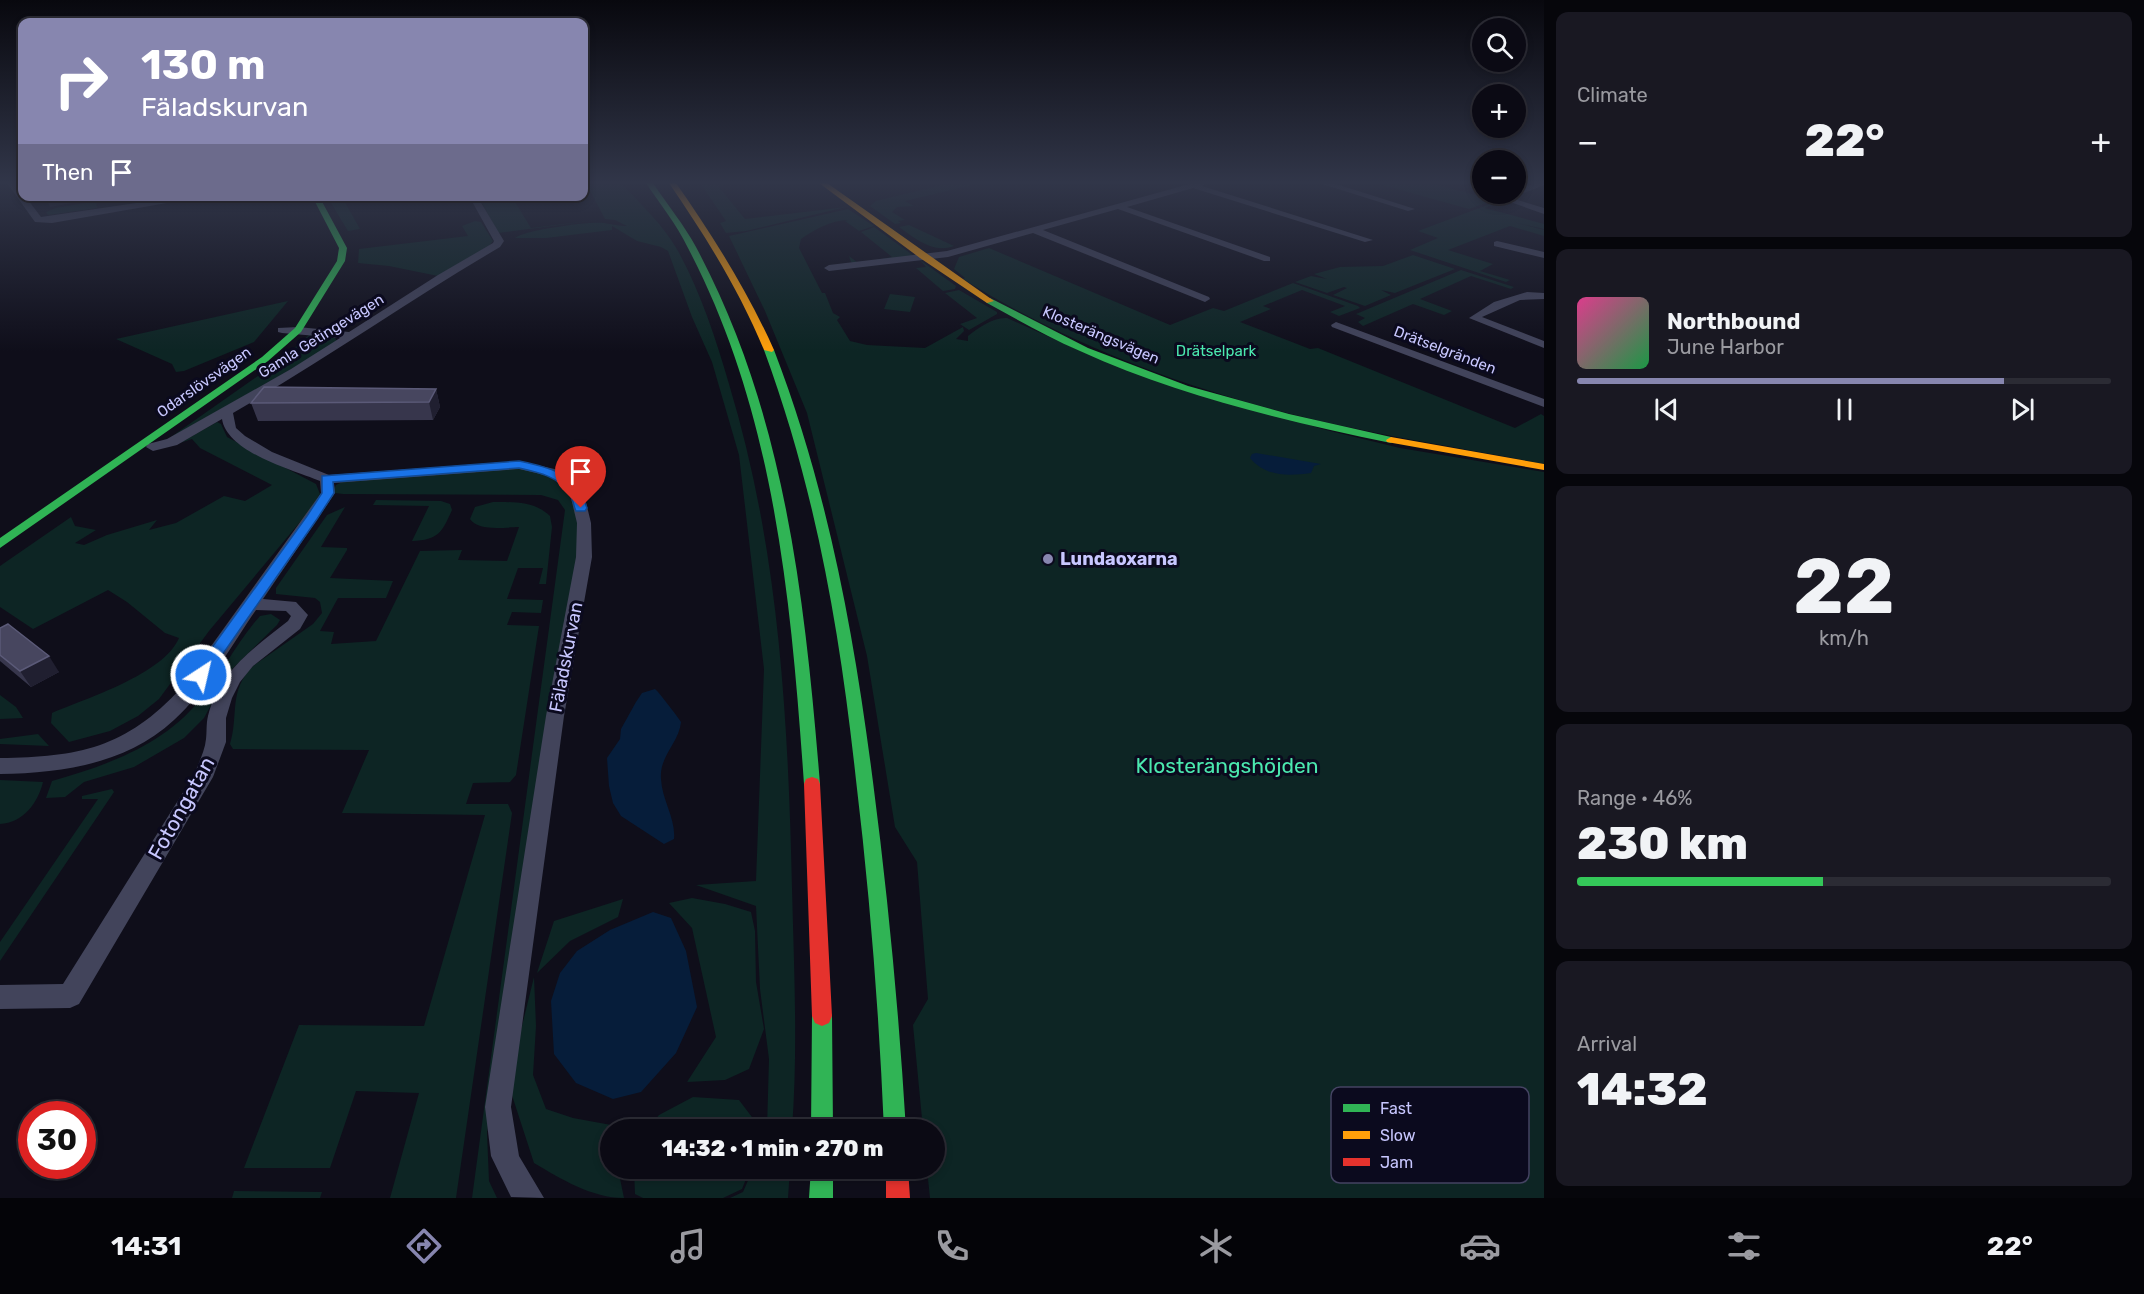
<!DOCTYPE html>
<html lang="en">
<head>
<meta charset="utf-8">
<style>
  :root { --surface:#0b0a14; --page:#191822; --text:#f1f3f6; --muted:#9a9aa0; --line:#2b2b34; --accent:#8786af }
  body { margin:0; font-family:Rubik,sans-serif; background:var(--page); color:var(--text); height:100vh; display:flex; flex-direction:column; font-size:22px; white-space:nowrap }
  * { box-sizing:border-box; margin:0 }
  p { font-size:20px; color:var(--muted) }
  .icon { flex:none; width:33px; height:33px; fill:none; stroke:currentColor; stroke-width:2; stroke-linecap:round; stroke-linejoin:round }
  .map { position:relative; flex:1; overflow:hidden }
  .panel { display:flex; flex-direction:column; gap:12px; padding:12px; background:#06060b; width:600px }
  .panel>* { flex:none }
  .hud { position:absolute; left:18px; top:18px; width:570px; height:183px; border-radius:12px; box-shadow:0 3px 9px #0003,0 0 0 2px var(--line); background:#8786af; color:#fff; overflow:hidden }
  .tools { position:absolute; left:1472px; top:18px; display:grid; gap:12px }
  .tools a { display:grid; place-items:center; width:54px; height:54px; border-radius:50%; background:var(--surface); box-shadow:0 3px 9px #0003,0 0 0 2px var(--line); font-size:30px }
  .speed { position:absolute; left:18px; top:1101px; display:flex; gap:12px; font-size:30px; font-weight:700; text-align:center }
  .speed>* { display:grid; place-content:center; width:78px; height:78px; border-radius:50%; background:var(--surface); box-shadow:0 3px 9px #0003,0 0 0 2px var(--line); line-height:1 }
  .speed .limit { border:9px solid #d22; background:#fff; color:#111 }
  .pin { position:absolute; display:grid; place-items:center; width:51px; height:51px; color:#fff; margin:-62px -26px; border-radius:50% 50% 50% 0; rotate:-45deg; box-shadow:0 0 6px #0007 }
  .pin .icon { rotate:45deg }
  .me { position:absolute; width:66px; margin:-33px; rotate:35deg; stroke-linejoin:round; filter:drop-shadow(0 0 4px #0008) }
  .turn { display:flex; align-items:center; gap:21px; height:126px; padding:0 24px; font-size:27px }
  .turn .icon { width:78px; height:78px; stroke-width:2.5 }
  .turn b { display:block; font-size:42px; line-height:51px }
  .then { display:flex; align-items:center; height:57px; padding:0 24px; background:#0003; gap:12px; font-size:22px }
  .big { font-size:45px; font-weight:800; line-height:1.1 }
  .panel .tile { flex:1; display:flex; flex-direction:column; justify-content:center; gap:9px; min-width:0; padding:0 21px; border-radius:12px; background:var(--page) }
  .panel .dial { align-items:center; gap:0 }
  .dial b { font-size:78px; line-height:1 }
  .song { display:flex; align-items:center; gap:18px }
  .cover { width:72px; height:72px; border-radius:9px; background:linear-gradient(135deg,hsl(330 70% 55%),hsl(140 70% 35%)) }
  .played { height:6px; border-radius:3px; background:linear-gradient(90deg,var(--accent) 80%,var(--line) 80%) }
  .keys { display:flex; justify-content:space-around; direction:ltr }
  .heat { display:flex; justify-content:space-between; align-items:center; font-size:33px; direction:ltr }
  .charge { height:9px; border-radius:4px; background:linear-gradient(90deg,#34c759 46%,var(--line) 0) }
  .trip { position:absolute; left:600px; top:1119px; width:345px; height:60px; border-radius:30px; background:var(--surface); box-shadow:0 3px 9px #0003,0 0 0 2px var(--line); font-weight:800; line-height:60px; text-align:center }
  .tabs { display:flex; height:96px; justify-content:space-around; align-items:center; background:#040408; color:var(--muted) }
  .tabs .icon { width:42px; height:42px }
  .tabs .current { color:var(--accent) }
  .tabs b { font-size:27px; color:var(--text) }
  main { display:flex; flex:1; min-height:0 }
  .map>svg:first-child { display:block }
  .green { fill:#0d2524 }
  .water { fill:#061d3a }
  .lines { fill:none; stroke-linecap:round; stroke-linejoin:round }
  .street { fill:#42445b; fill-rule:evenodd }
  .fast { fill:#30b455; fill-rule:evenodd }
  .slow { fill:#ff9f0a; fill-rule:evenodd }
  .jam { fill:#e5322d; fill-rule:evenodd }
  .wall { fill:#37364c }
  .shaded-wall { fill:#201f30 }
  .building { fill:#47465f; stroke:#5b5a78; stroke-width:1.5 }
  .route { fill:#1a73e8; stroke:#114b97; stroke-width:1.5 }
  .poi-dot { fill:#8786af; stroke:#0b0a1e; stroke-width:2 }
  .labels { text-anchor:middle; dominant-baseline:central; stroke-width:6; stroke-linejoin:round; paint-order:stroke }
  .far-street-label { font-size:15px; fill:#c8c7ff; stroke:#0b0a1e }
  .far-park-label { font-size:15px; fill:#4be8af; stroke:#0b0a1e }
  .poi-label { font-size:18px; font-weight:bold; fill:#c8c7ff; stroke:#0b0a1e; text-anchor:start }
  .street-label { font-size:18px; fill:#c8c7ff; stroke:#0b0a1e }
  .near-park-label { font-size:21px; fill:#4be8af; stroke:#0b0a1e }
  .near-street-label { font-size:21px; fill:#c8c7ff; stroke:#0b0a1e }
  .key { fill:#0b0a1e; stroke:#444362; stroke-width:1.5 }
  .key-label { font-size:16px; fill:#c8c7ff }
</style>
</head>
<body>
<main>
<div class="map">
<svg width="1544" height="1198" viewBox="0 0 1544 1198">
  <rect width="100%" height="100%" fill="#0f0e1a"/>
  <!-- green -->
  <path class="green" d="M586,183H621C641,204 664,226 678,251C701,293 716,339 729,384C779,549 788,716 792,888C794,968 798,1049 792,1129H767L769,1059L760,989L756,906L696,885L756,881L764,669L739,455L712,362L692,317L668,251L661,247L637,241L612,226V230L546,238H515C524,230 590,221 604,223C612,224 619,226 627,226L615,220L605,219L498,233L479,197H512L531,228L605,219Z
    M700,183H734L718,186L745,219L846,207L746,231L726,233L720,223L726,221Z
    M950,183H981L905,201L914,206L897,207L892,212L905,220L898,221L901,223L895,224L870,206L876,201Z
    M1375,183H1431L1494,200L1469,209Z
    M342,197L360,229L348,231L328,198Z
    M96,201L97,208L48,215L46,212L56,208Z
    M1498,201H1500L1485,208L1544,224V229L1513,222L1544,230V236L1510,226L1448,250L1493,264L1480,271L1510,280L1506,282L1410,250L1438,238L1418,231Z
    M848,209L874,226L859,231L845,221L848,220C831,220 814,230 801,239L799,248L822,293H825L833,313L840,317L837,320L850,341L867,345L925,348L963,327L964,331L956,339L968,341V336C978,328 993,317 1007,318L1083,352L1322,429L1400,448L1544,472V1198H930L927,1169L934,1168V1130L923,1129L913,1025L928,999L917,862L895,827L867,656L807,413L765,311L729,236Z
    M475,221L481,222L493,241L489,246L438,276L389,266L358,263L359,249L468,236L462,226Z
    M909,225L954,246C933,254 916,239 899,227Z
    M874,227L914,256L854,264L851,262L849,256L858,263L892,257L861,232Z
    M989,248L1170,325L1213,308L1224,311L1293,283L1358,306L1360,308L1339,316L1330,312L1345,306L1302,290L1263,306L1271,309L1240,322L1310,349L1318,348L1515,428L1541,414L1544,416V464C1467,449 1388,437 1312,419C1189,390 1070,346 963,279L965,278L954,269L959,257Z
    M1413,255L1455,269L1395,293L1381,290L1391,295L1365,306L1333,295L1347,288L1344,287L1327,293L1295,282L1311,276L1327,279L1314,274L1340,267L1383,266Z
    M920,260L956,286L955,289L943,291L916,268L926,267Z
    M1461,270L1514,287L1511,289L1471,276L1420,299L1452,311L1444,315L1413,304L1363,326L1358,322L1365,318L1356,314Z
    M959,290L997,312V314L969,330L960,324L977,318L945,293Z
    M890,294L915,297L910,312L884,309Z
    M288,301L254,342L184,371L176,372L172,364L116,339Z
    M309,335L335,338L337,341L336,344L168,439L282,359Z
    M217,422L221,424L227,437L316,484L320,494L310,510L209,631L159,699L138,716L110,731L69,742L51,723L52,713C87,698 164,674 179,638L165,633L127,602L108,590L33,629L0,607V566L71,517L75,526L96,530L75,543L84,545L107,535L157,520L149,530L176,523L224,496L245,501L272,485L200,448L192,439L180,443Z
    M506,467C583,474 578,506 578,572L509,982L487,1133L489,1181L497,1198H472L565,510L558,500L541,495L343,494L335,493L334,489L336,485L342,482Z
    M376,500L441,501L450,504L452,510C442,532 439,540 412,541L429,506L373,505Z
    M493,502C514,502 534,501 550,516L552,527L546,584H539L543,568H518L507,599L543,600L541,613L512,612L507,625L539,626L516,775L510,782L473,783L466,804H508L512,813L456,1198H390L419,1093L356,1091L330,1168H244L299,1025L424,1026L485,815L342,813L369,750L233,749L230,744C239,715 228,691 253,666L313,624L322,613L320,602L315,598L276,594V588L327,515L345,507L321,547L347,548V550L330,578L393,581L386,598H338L320,631L334,632L331,644L376,641L420,551L462,550L458,560L507,561L519,527C505,527 479,532 470,519L475,507Z
    M271,614L280,620L277,625L228,673L204,718L184,738L134,767L84,782L65,797L46,798L52,781C105,766 162,746 199,701C219,677 234,648 254,623L260,616Z
    M0,695L16,707L23,718L0,719Z
    M38,734L49,746L0,744V739Z
    M0,780L43,782C38,803 23,823 0,824Z
    M112,789L114,792L0,961V942L98,799H82V796Z
    M692,898L725,904L751,912L755,931L756,982L764,1029L749,1069L725,1080L687,1082L716,1037L692,928L669,903Z
    M623,899L618,917L570,941L537,973L554,921Z
    M534,977L536,1026L533,1075L546,1109L573,1118L633,1129L610,1130V1168L618,1169L624,1198C592,1198 561,1179 534,1163L508,1083Z
    M693,1097L739,1100L761,1129H648L659,1115Z
    M634,1169V1168L750,1169L742,1189L723,1198H643L635,1194Z
    M753,1169H790L788,1198H730L743,1192Z
    M234,1191L322,1192L320,1198H232Z"/>
  <!-- water -->
  <path class="water" d="M1256,453L1321,464L1314,466L1311,473C1288,476 1266,477 1250,458L1252,454Z
    M655,689C658,691 678,717 681,722C679,743 659,756 661,779C662,800 676,819 674,839L664,844L621,816L613,803L609,786L607,758L620,739L621,729L636,702L642,693Z
    M653,912L671,918L686,951L697,1007L676,1053L641,1092L613,1099L576,1083L554,1054L551,1001L560,973L577,951L610,930Z"/>
  <g class="lines">
    <!-- street -->
    <path class="street" d="M7,183H15L22,196H25L41,217L184,196H207L52,223L35,222Z
      M1193,183H1207L1202,186L1373,240L1365,242L1193,188L1127,207L1270,257V261H1264L1118,209L1043,230L1209,297L1210,299L1205,302L1033,233L948,257L829,271L824,268L829,265L947,251Z
      M1319,183H1333L1415,209L1408,211Z
      M1474,183H1482V186L1475,185Z
      M1535,183H1544V185L1511,198L1544,208V214L1499,198L1507,194H1515V191Z
      M469,196H477L504,241L500,247C410,300 324,360 233,413L236,428L245,436L272,452L329,475L519,461L559,470L577,483L584,494L591,523L592,557L564,716L511,1107L519,1156L544,1198L511,1197L491,1156L485,1107L546,716L576,557L577,523L570,494L567,489L549,476L519,469L334,483L335,493L263,599L296,602L308,615L300,629L253,666L240,682L232,698L226,718V742L213,777L79,1004L70,1008L0,1009V985L63,984L194,775C198,764 205,751 206,739C207,732 206,724 208,716C219,671 254,648 288,621L291,616L286,611L256,610C231,646 207,690 174,720C126,764 63,773 0,774V758C79,757 126,748 181,688L321,493L320,481C292,470 227,452 222,419L177,445L153,451L146,447L148,444L167,439L291,369L340,338L282,333L278,332V328L298,327L349,332L438,275L493,243L494,241Z
      M1497,241L1544,252V258L1494,246V242Z
      M1527,292L1544,293V299L1520,300L1482,317L1544,341V348L1469,318L1494,302Z
      M1336,322L1544,399V407L1332,327L1331,325Z"/>
    <!-- fast -->
    <path class="fast" d="M646,183H653C667,204 684,225 696,247C785,413 805,599 820,784L818,789L812,791L806,789L804,784C791,600 775,414 688,248C677,225 660,204 646,183Z
      M312,196H319L347,248L345,261L301,332L268,361L0,548V538L262,357L295,328L337,261L339,248Z
      M990,298L1088,348L1188,386L1289,414L1391,437L1396,440L1391,443C1286,421 1179,396 1080,351C1048,337 1018,320 987,303L986,301Z
      M769,347L774,350C828,491 854,633 873,782C888,897 899,1013 906,1130H884C879,1013 870,896 856,780C840,632 816,491 764,350Z
      M822,1006L829,1009L832,1016L833,1130H811L812,1016L815,1009Z
      M811,1168H833V1198H809Z"/>
    <!-- slow -->
    <path class="slow" d="M669,183H676C713,236 747,290 774,350L772,352L764,350C739,290 706,237 669,183Z
      M819,183H827L994,301L987,303L920,258Z
      M1391,437L1544,464V470L1387,442L1386,440Z"/>
    <!-- jam -->
    <path class="jam" d="M812,777L818,779L820,784L832,1016L829,1023L822,1026L815,1023L812,1016L804,784L806,779Z
      M886,1168H908L910,1198H886Z"/>
  </g>
  <!-- wall -->
  <path class="wall" d="M436,389L440,407L433,420L258,421L251,403Z
    M0,628L59,672L31,687L0,661Z"/>
  <!-- shaded-wall -->
  <path class="shaded-wall" d="M45,196H74L77,202L50,207Z
    M436,389L440,407L433,420L429,402Z
    M49,656L59,672L31,687L20,671Z"/>
  <!-- building -->
  <path class="building" d="M264,387L436,389L429,402L251,403Z
    M8,624L49,656L20,671L0,655V628Z"/>
  <!-- sky -->
  <linearGradient id="sky" x2="0" y2="1"><stop stop-color="#08080e"/><stop offset="0.52" stop-color="#313649"/><stop offset="1" stop-color="#313649" stop-opacity="0"/></linearGradient>
  <rect width="1544" height="351" fill="url(#sky)"/>
  <!-- route -->
  <path class="route" d="M519,461C551,468 576,473 587,508L585,511H576C573,505 573,498 569,493C558,476 537,472 519,468L333,482L334,493L317,519L206,678H195L193,675L195,671L307,516L322,493V476Z"/>
  <!-- markers -->
  <circle class="poi-dot" cx="1048" cy="559" r="6"/>
  <g class="labels">
    <!-- far-street labels -->
    <g class="far-street-label">
      <text transform="translate(1101 335) rotate(23)">Klosterängsvägen</text>
      <text transform="translate(321 336) rotate(-32)">Gamla Getingevägen</text>
      <text transform="translate(1445 350) rotate(21)">Drätselgränden</text>
      <text transform="translate(204 382) rotate(-35)">Odarslövsvägen</text>
    </g>
    <!-- far-park labels -->
    <g class="far-park-label">
      <text x="1216" y="351">Drätselpark</text>
    </g>
    <!-- poi labels -->
    <g class="poi-label">
      <text x="1060" y="559">Lundaoxarna</text>
    </g>
    <!-- street labels -->
    <g class="street-label">
      <text transform="translate(566 657) rotate(-79)">Fäladskurvan</text>
    </g>
    <!-- near-park labels -->
    <g class="near-park-label">
      <text x="1227" y="765">Klosterängshöjden</text>
    </g>
    <!-- near-street labels -->
    <g class="near-street-label">
      <text transform="translate(181 808) rotate(-61)">Fotongatan</text>
    </g>
  </g>
  <!-- legend -->
  <rect x="1331" y="1087" width="198" height="96" rx="9" class="key"/>
  <rect x="1343" y="1104" width="27" height="8" fill="#30b455"/>
  <rect x="1343" y="1131" width="27" height="8" fill="#ff9f0a"/>
  <rect x="1343" y="1158" width="27" height="8" fill="#e5322d"/>
  <g class="key-label">
    <text x="1380" y="1114">Fast</text>
    <text x="1380" y="1141">Slow</text>
    <text x="1380" y="1168">Jam</text>
  </g>
</svg>
<div class="tools">
<a><svg class="icon" aria-label="search" viewBox="0 0 24 24"><circle cx="10" cy="10" r="6"/><path d="M15 15l6 6"/></svg></a>
<a>+</a>
<a>−</a>
</div>
<div class="speed"><div class="limit">30</div></div>
<div class="pin" style="left:581px;top:508px;background:#d93025"><svg class="icon" aria-label="arrive" viewBox="0 0 24 24"><path d="M6 21V4h12l-3 4 3 4H6"/></svg></div>
<svg class="me" style="left:201px;top:675px" viewBox="-20 -20 40 40"><circle r="17" fill="#1a73e8" stroke="#fff" stroke-width="3"/><path d="M0-11L8 9 0 5-8 9z" fill="#fff"/></svg>
<div class="trip">14:32 · 1 min · 270 m</div>
<div class="hud">
<div class="turn"><svg class="icon" aria-label="right" viewBox="0 0 24 24"><path d="M7 20v-9h11M14 6l5 5-5 5"/></svg><div><b>130 m</b>Fäladskurvan</div></div>
<div class="then">Then<svg class="icon" aria-label="arrive" viewBox="0 0 24 24"><path d="M6 21V4h12l-3 4 3 4H6"/></svg></div>
</div>
</div>
<section class="panel">
<div class="tile"><p>Climate</p>
<div class="heat"><a>−</a><b class="big">22°</b><a>+</a></div>
</div>
<div class="tile">
<div class="song"><i class="cover"></i><div><b>Northbound</b><p>June Harbor</p></div></div>
<div class="played"></div>
<div class="keys"><svg class="icon" aria-label="previous" viewBox="0 0 24 24"><path d="M18 5L8 12l10 7zM5 5v14"/></svg><svg class="icon" aria-label="pause" viewBox="0 0 24 24"><path d="M8 5v14M16 5v14"/></svg><svg class="icon" aria-label="next" viewBox="0 0 24 24"><path d="M6 5l10 7-10 7zM19 5v14"/></svg></div>
</div>
<div class="tile dial"><b>22</b><p>km/h</p></div>
<div class="tile"><p>Range · 46%</p><b class="big">230 km</b><div class="charge"></div></div>
<div class="tile"><p>Arrival</p><b class="big">14:32</b></div>
</section>
</main>
<nav class="tabs">
<b>14:31</b>
<svg class="icon current" aria-label="directions" viewBox="0 0 24 24"><path d="M12 3l9 9-9 9-9-9zM9 14v-3h6M13 9l2 2-2 2"/></svg>
<svg class="icon" aria-label="music" viewBox="0 0 24 24"><path d="M9 18V5l10-2v13"/><circle cx="6" cy="18" r="3"/><circle cx="16" cy="16" r="3"/></svg>
<svg class="icon" aria-label="phone" viewBox="0 0 24 24"><path d="M5 4h4l2 5-3 2q2 4 5 5l2-3 5 2v4C11 20 4 13 5 4z"/></svg>
<svg class="icon" aria-label="climate" viewBox="0 0 24 24"><path d="M12 3v18M4 7l16 10M4 17L20 7"/></svg>
<svg class="icon" aria-label="car" viewBox="0 0 24 24"><path d="M5 17H2v-5l4-1 3-4h7l3 4 3 1v5h-3M9 17h6M6 11h13"/><circle cx="7" cy="17" r="2"/><circle cx="17" cy="17" r="2"/></svg>
<svg class="icon" aria-label="filters" viewBox="0 0 24 24"><path d="M4 7h16M4 17h16"/><circle cx="9" cy="7" r="2"/><circle cx="15" cy="17" r="2"/></svg>
<b>22°</b>
</nav>
</body>
</html>
